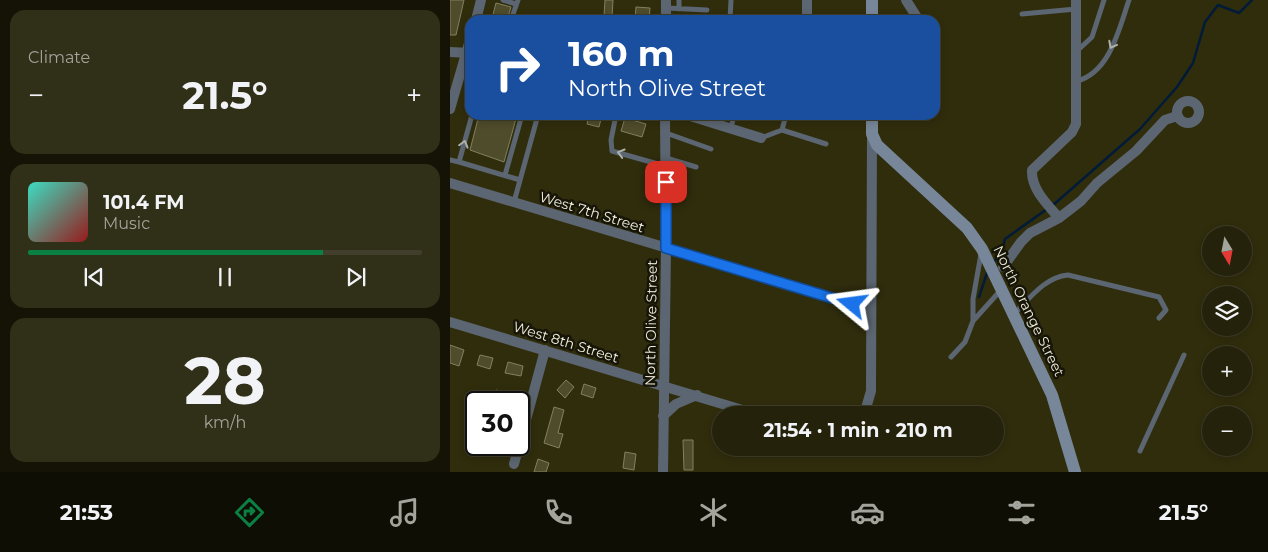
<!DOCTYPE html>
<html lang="en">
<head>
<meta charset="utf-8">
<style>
  :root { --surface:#24220a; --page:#302f18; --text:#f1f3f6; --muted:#a3a49c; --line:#413f2b; --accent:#0b8043 }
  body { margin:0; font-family:Montserrat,sans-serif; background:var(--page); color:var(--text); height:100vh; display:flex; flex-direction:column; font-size:19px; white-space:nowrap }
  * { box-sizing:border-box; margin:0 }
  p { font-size:16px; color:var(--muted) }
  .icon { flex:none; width:28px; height:28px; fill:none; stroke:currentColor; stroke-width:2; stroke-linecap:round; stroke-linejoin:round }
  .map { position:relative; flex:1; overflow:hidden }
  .sheet { display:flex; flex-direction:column; gap:10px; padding:10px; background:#141306; width:450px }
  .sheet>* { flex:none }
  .top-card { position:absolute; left:15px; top:15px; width:475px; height:105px; border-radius:15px; box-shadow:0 2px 8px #0003,0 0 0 1px var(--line); background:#1a4fa0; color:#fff; overflow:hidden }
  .needle { width:32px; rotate:170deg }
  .controls { position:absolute; left:752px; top:226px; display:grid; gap:10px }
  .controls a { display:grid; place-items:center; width:50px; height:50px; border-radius:50%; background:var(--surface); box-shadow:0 2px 8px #0003,0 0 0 1px var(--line); font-size:25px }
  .speed { position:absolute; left:15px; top:391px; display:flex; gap:10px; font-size:25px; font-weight:700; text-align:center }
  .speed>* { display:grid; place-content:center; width:65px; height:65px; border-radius:50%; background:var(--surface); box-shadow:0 2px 8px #0003,0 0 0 1px var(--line); line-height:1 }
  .speed .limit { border:2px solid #111; border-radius:8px; background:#fff; color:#111 }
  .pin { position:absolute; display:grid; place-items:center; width:42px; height:42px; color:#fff; margin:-21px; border-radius:10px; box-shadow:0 2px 8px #0006 }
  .me { position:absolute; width:55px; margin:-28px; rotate:286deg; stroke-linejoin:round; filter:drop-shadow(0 0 4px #0008) }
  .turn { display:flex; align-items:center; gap:18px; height:105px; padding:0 20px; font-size:22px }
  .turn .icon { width:65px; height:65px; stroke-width:2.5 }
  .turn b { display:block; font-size:35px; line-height:42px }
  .big { font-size:38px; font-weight:700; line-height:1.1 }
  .sheet .tile { flex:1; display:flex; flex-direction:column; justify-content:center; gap:8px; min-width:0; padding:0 18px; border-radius:15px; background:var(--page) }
  .sheet .dial { align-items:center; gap:0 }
  .dial b { font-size:65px; line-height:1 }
  .song { display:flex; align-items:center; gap:15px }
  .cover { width:60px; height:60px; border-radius:8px; background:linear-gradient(135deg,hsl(170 70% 55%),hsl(0 70% 35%)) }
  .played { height:5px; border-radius:2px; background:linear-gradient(90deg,var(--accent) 75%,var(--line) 75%) }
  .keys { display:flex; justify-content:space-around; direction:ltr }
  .heat { display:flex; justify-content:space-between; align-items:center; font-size:28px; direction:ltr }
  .trip { position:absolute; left:262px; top:406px; width:292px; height:50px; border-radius:25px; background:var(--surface); box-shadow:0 2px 8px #0003,0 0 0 1px var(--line); font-weight:700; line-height:50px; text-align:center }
  .tabs { display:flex; height:80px; justify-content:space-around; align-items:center; background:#0e0e04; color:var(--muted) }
  .tabs .icon { width:35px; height:35px }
  .tabs .current { color:var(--accent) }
  .tabs b { font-size:22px; color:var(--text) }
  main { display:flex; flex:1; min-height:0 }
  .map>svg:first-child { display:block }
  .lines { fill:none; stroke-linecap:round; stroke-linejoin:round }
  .stream { stroke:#011b38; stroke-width:2.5 }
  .building { fill:#4f4c2c; stroke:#82805d }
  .lane { stroke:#5c6672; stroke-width:5 }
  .street { stroke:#5c6672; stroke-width:10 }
  .secondary { stroke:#778799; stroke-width:12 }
  .oneway { stroke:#adb1ac }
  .route-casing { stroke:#114b97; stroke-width:12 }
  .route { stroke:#1a73e8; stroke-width:9 }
  .labels { text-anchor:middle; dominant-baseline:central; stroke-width:5; stroke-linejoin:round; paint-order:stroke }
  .street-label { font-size:14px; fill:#efeedb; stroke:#161508 }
</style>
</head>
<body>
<main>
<section class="sheet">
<div class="tile"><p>Climate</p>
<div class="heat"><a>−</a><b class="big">21.5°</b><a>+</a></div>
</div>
<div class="tile">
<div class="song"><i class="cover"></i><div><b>101.4 FM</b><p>Music</p></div></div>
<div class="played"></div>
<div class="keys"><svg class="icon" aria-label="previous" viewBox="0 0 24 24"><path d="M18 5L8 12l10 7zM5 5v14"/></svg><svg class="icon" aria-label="pause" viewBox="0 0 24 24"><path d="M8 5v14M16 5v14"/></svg><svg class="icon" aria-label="next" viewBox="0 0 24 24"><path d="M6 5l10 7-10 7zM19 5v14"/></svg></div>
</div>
<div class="tile dial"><b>28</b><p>km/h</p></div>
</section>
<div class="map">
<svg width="818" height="472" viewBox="0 0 818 472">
  <rect width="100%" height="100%" fill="#302d0d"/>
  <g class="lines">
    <!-- stream -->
    <path class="stream" d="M602,206L690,129L727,87L743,63L755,22L768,5L789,13L802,0
      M543,263L552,251L555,239L597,209
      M529,297L538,270"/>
  </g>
  <!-- building -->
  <path class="building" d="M0,0H14L6,35H0Z
    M155,0H163L162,17L154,16Z
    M46,3L61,7L57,20L42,18Z
    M186,7L200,8L199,20L185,19Z
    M29,115H67L54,162L20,150Z
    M139,115H152L149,127L137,124Z
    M175,118L196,124L192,137L171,131Z
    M0,345L14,350L9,366L0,363Z
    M30,355L43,358L40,369L27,365Z
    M58,362L73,366L71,376L55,373Z
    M116,380L124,387L115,398L107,390Z
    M134,384L146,388L143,398L131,394Z
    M46,390L63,394L61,402L44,400Z
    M104,407L114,410L108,433L113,434L109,448L94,443Z
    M233,440H243V470H234Z
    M25,445H51L48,454Z
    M175,452L186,454L184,470L173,468Z
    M88,459L99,463L96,472H84Z"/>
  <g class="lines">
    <!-- lane -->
    <path class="lane" d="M53,0L66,4
      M216,8L257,10
      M229,9V0
      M572,14L626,9
      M61,20L68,0
      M280,20L281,0
      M627,51L642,37L654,0
      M627,81C660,72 669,29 679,0
      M22,115L9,162L70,180
      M166,115L161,140L162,151L215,166
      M281,128L284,115
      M332,130L336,115
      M216,133L261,149
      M311,138L332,130L376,144
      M216,158L246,167
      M0,160L9,162
      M55,175L72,115
      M64,202L88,115
      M564,314C580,298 595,277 618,275L709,297L716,310L709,318
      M523,321V299L531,254
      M501,357L515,342L523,321L550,291
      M690,451L734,355"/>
    <!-- street -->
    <path class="street" d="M456,0L468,19
      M26,20L31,0
      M216,20V0
      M357,20V0
      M0,52L20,53
      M727 112a11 11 0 1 1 22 0a11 11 0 1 1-22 0Z
      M0,109L20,40
      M237,115L311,138
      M0,183L421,309
      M609,218C597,204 581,189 582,170L622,132L626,124V0
      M553,267L571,242L580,233L609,218L631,201L647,183L686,151L715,120L727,116
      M0,322L309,415
      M414,415L421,391L422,135
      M213,416L226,404L247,395
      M64,464L95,350
      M213,472L216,248L215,115"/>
    <!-- secondary -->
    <path class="secondary" d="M422,0V20
      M422,115V134L427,145L517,228L532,249L602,395L625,472"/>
  </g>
  <!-- one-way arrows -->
  <defs><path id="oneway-chevron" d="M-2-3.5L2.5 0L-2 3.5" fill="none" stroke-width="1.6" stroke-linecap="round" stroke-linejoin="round" transform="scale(1.25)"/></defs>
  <g class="oneway">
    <use href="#oneway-chevron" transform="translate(662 45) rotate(118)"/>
    <use href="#oneway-chevron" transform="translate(14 144) rotate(-74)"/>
    <use href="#oneway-chevron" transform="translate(171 153) rotate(-164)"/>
  </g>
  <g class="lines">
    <defs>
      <path id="route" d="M216,182V248L402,304"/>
    </defs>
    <!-- route casing -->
    <use href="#route" class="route-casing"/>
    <!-- route -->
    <use href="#route" class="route"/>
  </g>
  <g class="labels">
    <!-- street labels -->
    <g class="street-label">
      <text transform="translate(142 212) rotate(17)">West 7th Street</text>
      <text transform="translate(579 311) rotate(64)">North Orange Street</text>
      <text transform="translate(201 323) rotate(-89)">North Olive Street</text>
      <text transform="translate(116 342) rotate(17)">West 8th Street</text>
    </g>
  </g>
</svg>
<div class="controls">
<a><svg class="needle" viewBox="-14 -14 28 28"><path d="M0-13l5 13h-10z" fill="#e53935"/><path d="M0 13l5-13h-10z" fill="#a3a49c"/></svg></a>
<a><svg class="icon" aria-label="layers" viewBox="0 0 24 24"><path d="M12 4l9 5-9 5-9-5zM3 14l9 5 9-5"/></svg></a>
<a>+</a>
<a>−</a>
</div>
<div class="speed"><div class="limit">30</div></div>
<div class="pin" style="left:216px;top:182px;background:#d93025"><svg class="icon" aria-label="arrive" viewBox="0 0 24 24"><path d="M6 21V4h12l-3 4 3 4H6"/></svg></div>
<svg class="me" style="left:402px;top:304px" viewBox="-20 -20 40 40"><path d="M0-17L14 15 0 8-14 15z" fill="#1a73e8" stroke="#fff" stroke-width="4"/></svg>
<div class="trip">21:54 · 1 min · 210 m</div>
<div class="top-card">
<div class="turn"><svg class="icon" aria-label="right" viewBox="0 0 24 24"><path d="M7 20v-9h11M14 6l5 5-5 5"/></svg><div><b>160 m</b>North Olive Street</div></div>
</div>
</div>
</main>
<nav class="tabs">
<b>21:53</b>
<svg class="icon current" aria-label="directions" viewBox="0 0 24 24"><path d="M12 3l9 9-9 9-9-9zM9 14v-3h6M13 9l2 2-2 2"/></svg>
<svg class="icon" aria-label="music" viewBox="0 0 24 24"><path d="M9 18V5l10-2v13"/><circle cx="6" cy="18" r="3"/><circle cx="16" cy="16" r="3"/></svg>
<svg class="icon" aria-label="phone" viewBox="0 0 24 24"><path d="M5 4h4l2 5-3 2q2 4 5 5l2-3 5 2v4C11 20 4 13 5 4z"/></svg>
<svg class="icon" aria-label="climate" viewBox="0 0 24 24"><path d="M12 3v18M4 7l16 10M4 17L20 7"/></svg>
<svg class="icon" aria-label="car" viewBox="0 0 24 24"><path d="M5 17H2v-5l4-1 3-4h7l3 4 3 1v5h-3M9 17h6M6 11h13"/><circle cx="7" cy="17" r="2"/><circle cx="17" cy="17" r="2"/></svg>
<svg class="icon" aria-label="filters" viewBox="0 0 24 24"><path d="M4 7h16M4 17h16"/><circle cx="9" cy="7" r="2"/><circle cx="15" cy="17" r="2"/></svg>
<b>21.5°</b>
</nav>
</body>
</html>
